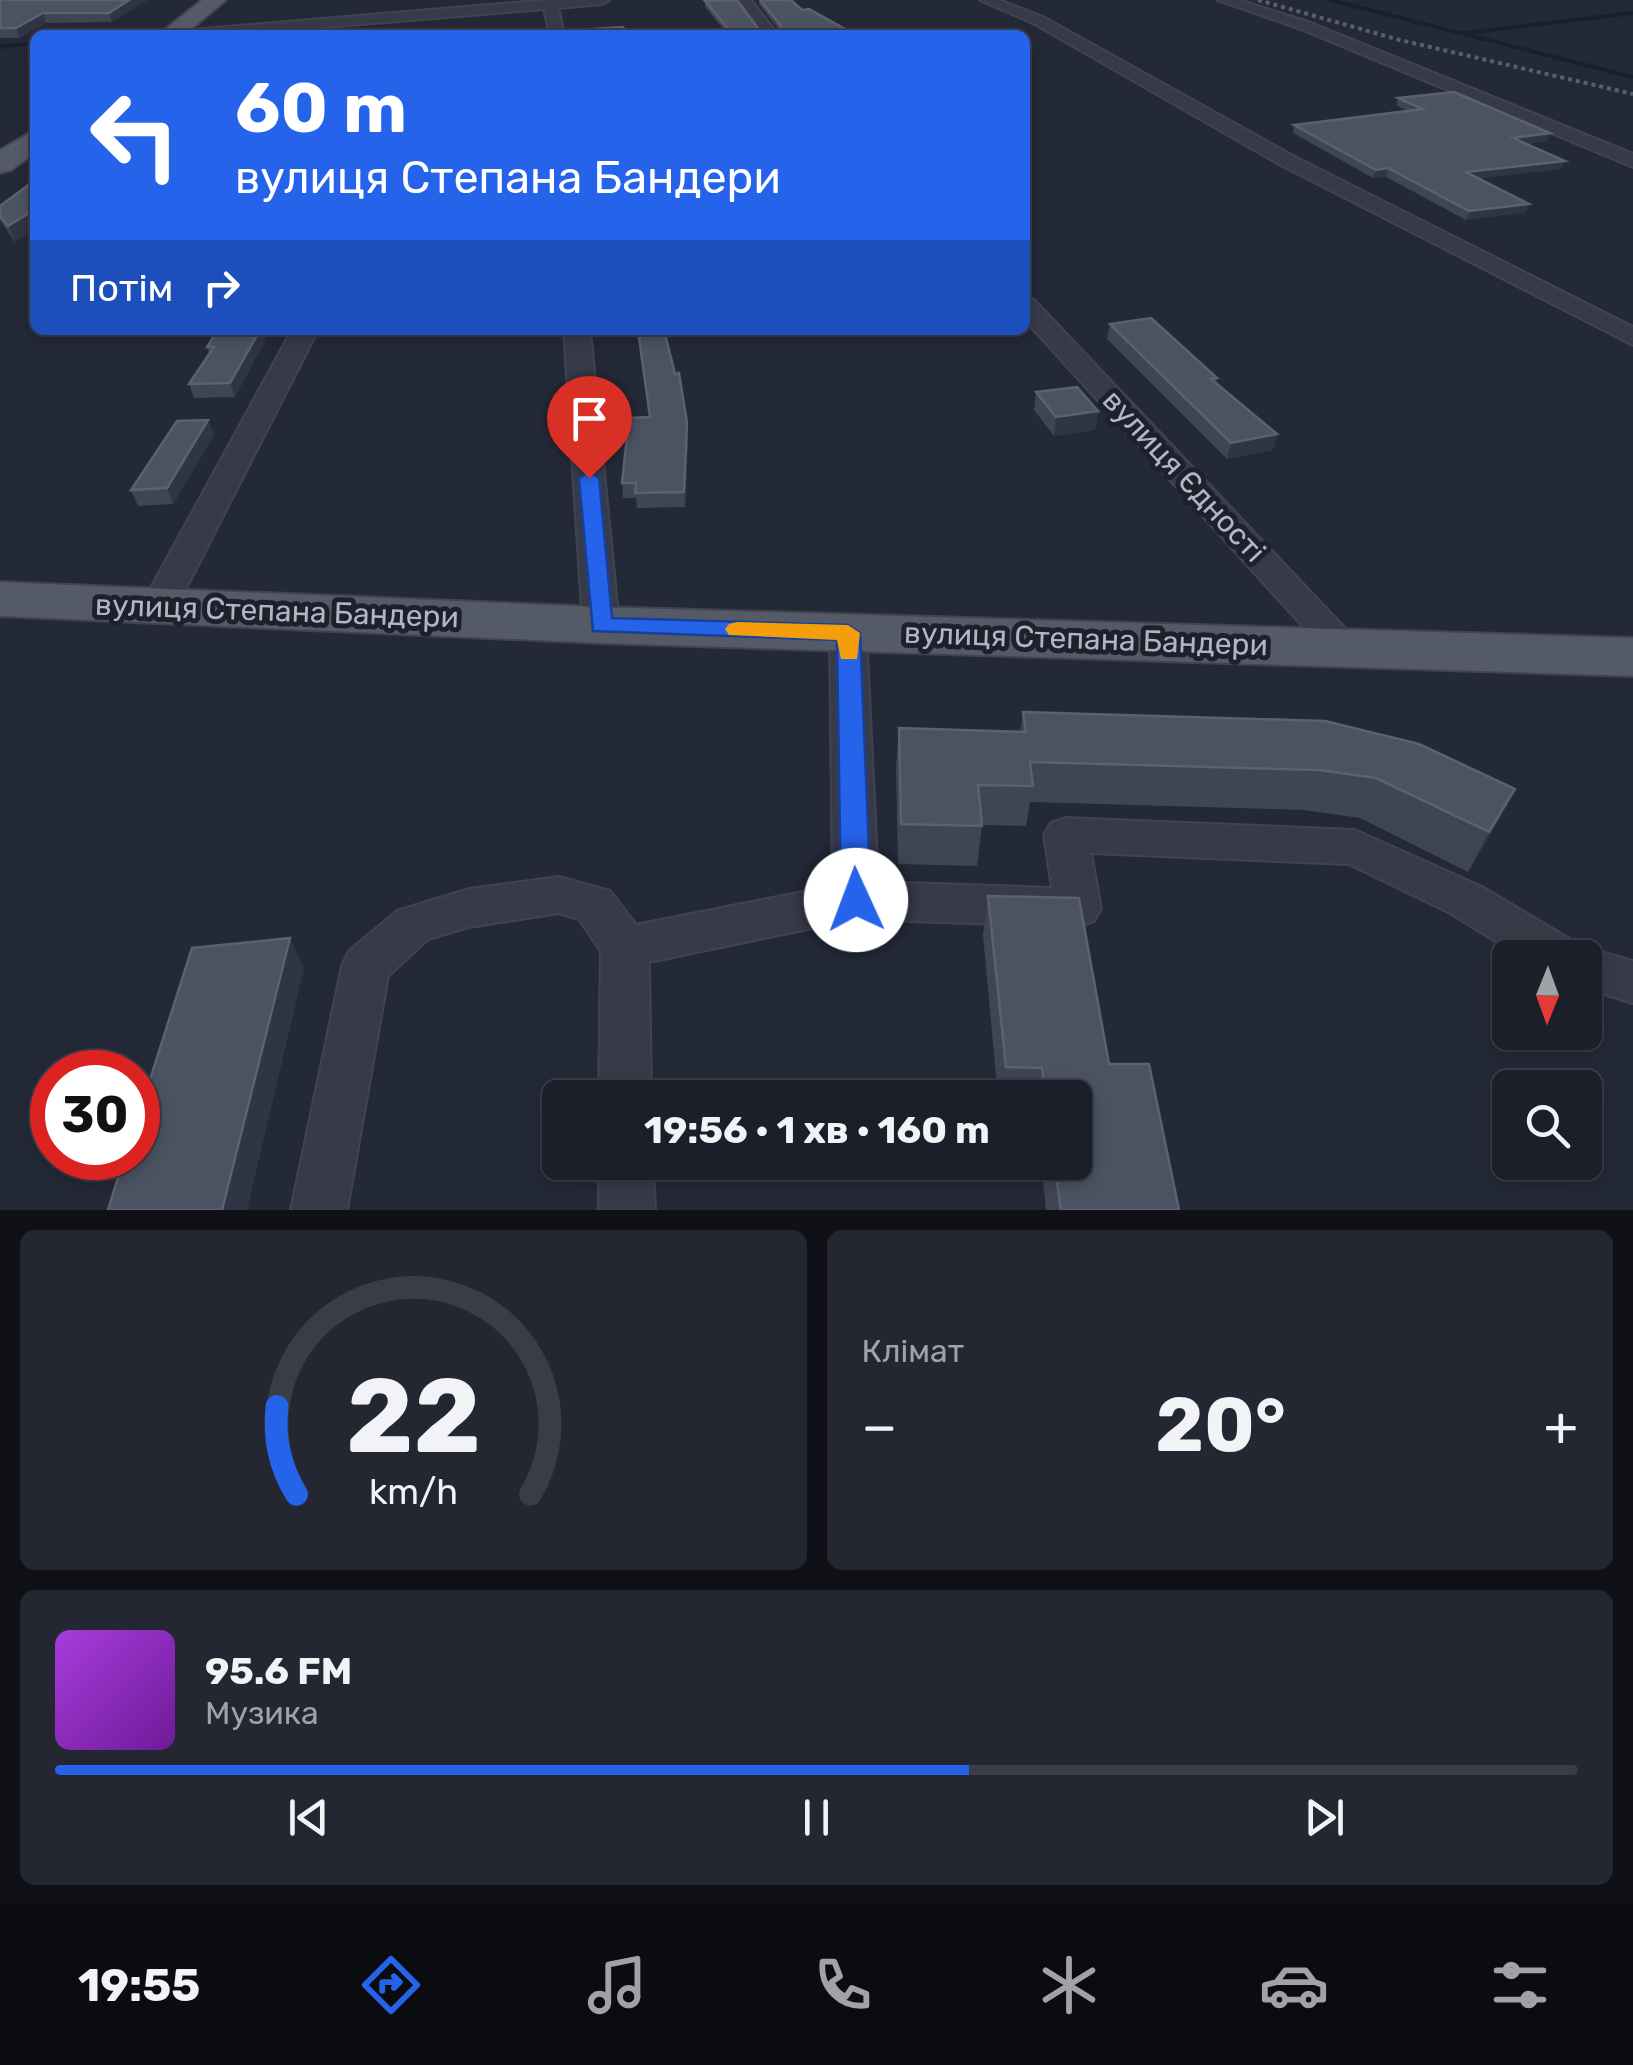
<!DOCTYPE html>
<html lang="uk">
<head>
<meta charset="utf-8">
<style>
  :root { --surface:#1b1f29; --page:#242731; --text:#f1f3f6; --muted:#a0a2a8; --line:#393d46; --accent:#2563eb }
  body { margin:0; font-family:Rubik,sans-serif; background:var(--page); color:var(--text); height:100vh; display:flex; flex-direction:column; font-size:38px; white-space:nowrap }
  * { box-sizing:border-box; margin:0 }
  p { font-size:32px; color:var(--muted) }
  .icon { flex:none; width:55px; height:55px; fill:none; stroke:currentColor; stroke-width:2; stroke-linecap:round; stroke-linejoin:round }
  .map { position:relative; height:1210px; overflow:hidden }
  .sheet { display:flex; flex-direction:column; gap:20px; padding:20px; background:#0f1117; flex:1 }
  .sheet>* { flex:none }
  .top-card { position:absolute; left:30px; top:30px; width:1000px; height:305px; border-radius:15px; box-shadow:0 5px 15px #0003,0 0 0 2px var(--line); background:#2563eb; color:#fff; overflow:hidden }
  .needle { width:65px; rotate:181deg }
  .controls { position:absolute; left:1492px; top:940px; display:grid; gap:20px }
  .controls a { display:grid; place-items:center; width:110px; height:110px; border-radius:15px; background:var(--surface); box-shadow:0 5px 15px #0003,0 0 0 2px var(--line); font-size:50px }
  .speed { position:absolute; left:30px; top:1050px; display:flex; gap:20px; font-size:50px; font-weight:700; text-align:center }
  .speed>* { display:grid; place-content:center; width:130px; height:130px; border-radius:50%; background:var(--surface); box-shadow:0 5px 15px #0003,0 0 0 2px var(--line); line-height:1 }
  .speed .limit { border:15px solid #d22; background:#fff; color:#111 }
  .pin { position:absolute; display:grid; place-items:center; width:85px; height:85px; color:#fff; margin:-102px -42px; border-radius:50% 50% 50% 0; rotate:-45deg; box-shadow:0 0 10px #0007 }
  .pin .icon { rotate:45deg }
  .me { position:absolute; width:110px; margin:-55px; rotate:358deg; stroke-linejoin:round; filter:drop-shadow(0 0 8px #0008) }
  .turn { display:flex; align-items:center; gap:35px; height:210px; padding:0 40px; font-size:45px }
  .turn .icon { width:130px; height:130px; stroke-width:2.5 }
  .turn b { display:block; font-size:70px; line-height:85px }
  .then { display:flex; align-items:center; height:95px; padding:0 40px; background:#0003; gap:20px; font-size:38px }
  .big { font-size:75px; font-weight:700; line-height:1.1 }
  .sheet .tile { flex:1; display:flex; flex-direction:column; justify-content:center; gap:15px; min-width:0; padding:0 35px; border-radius:15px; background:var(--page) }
  .sheet .dial { align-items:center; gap:0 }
  .dial svg { height:260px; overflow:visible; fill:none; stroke:var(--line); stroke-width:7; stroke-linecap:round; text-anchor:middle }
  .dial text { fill:var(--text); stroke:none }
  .song { display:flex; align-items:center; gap:30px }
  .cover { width:120px; height:120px; border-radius:15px; background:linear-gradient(135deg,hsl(280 70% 55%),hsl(280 70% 35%)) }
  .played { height:10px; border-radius:5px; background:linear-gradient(90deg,var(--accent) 60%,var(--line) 60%) }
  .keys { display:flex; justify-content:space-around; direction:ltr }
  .heat { display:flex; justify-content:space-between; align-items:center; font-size:55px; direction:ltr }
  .sheet .tiles { flex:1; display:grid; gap:20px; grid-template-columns:1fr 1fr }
  .tile:last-child { grid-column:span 2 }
  .trip { position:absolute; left:542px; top:1080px; width:550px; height:100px; border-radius:15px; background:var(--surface); box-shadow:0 5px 15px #0003,0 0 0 2px var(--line); font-weight:700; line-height:100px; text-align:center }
  .dock { display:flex; height:160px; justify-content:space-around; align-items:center; background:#0b0c10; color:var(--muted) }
  .dock .icon { width:70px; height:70px }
  .dock .selected { color:var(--accent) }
  .dock b { font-size:45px; color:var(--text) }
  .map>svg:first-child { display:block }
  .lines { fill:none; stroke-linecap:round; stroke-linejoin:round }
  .stream { stroke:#181f33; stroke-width:4 }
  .street-casing { stroke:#404451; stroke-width:4 }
  .primary-casing { stroke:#404451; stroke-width:4 }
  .street { fill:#373b48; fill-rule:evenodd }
  .primary { fill:#555a67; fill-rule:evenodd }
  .rail { stroke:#595f6e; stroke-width:4; stroke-dasharray:4 4; stroke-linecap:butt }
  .wall { fill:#3f4555 }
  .shaded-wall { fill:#2f3544 }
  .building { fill:#4b5261; stroke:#5b6171; stroke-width:2.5 }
  .route { fill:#2563eb; stroke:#184099; stroke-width:2.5 }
  .slow { fill:#f59e0b }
  .labels { text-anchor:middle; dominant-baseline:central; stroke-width:10; stroke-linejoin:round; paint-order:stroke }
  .street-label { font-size:30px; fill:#b2b6c4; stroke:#1c212c }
</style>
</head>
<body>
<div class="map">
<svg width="1633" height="1210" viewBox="0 0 1633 1210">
  <rect width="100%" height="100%" fill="#242937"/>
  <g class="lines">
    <!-- stream -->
    <path class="stream" d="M1330,0L1633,77
      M1465,33L1633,13
      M103,35L236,27
      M0,47L35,43"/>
    <defs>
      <path id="street" d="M550,0H609L602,4L558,8L564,35H550L544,9L231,35H171L178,31Z
        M737,0H751L778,35H763Z
        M980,0H999L1043,17L1293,156L1633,327V345L1279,164L1033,23Z
        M1218,0H1239L1311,23L1633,154V167L1301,29Z
        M1025,298L1034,300L1355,639L1360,647L1355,655L1342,659L1329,655L1025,320Z
        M292,330H318L177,606L171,614L159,617L147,614L141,606Z
        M564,330H590L619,625L614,633L601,636L588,633L583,625Z
        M848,621L861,625L866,633L878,882L1052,888L1044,835L1051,823L1066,818L1355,830L1482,887L1583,947L1633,961V1003L1585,988V958H1523L1450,913L1349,864L1091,853L1101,908L1094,921L1078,927L856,919L649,962L651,1098H599L601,951L579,919L559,913L469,927L428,939L388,976L347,1210H291L342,966L349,951L397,911L469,889L559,877L610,891L636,925L833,886L830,633L835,625Z
        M599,1162H653L655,1210H599Z"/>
      <path id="primary" d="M202,0H226L184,35H158Z
        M35,130V153L11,170L0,173V150Z
        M0,582L601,607L1633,638V676L601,643L0,616Z"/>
    </defs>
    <!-- street casing -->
    <use href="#street" class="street-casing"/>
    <!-- primary casing -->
    <use href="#primary" class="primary-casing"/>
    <!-- street -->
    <use href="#street" class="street"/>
    <!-- primary -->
    <use href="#primary" class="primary"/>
    <!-- rail -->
    <path class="rail" d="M1258,0L1400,40L1633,94"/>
  </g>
  <!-- wall -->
  <path class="wall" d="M0,0H147L112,22L46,23L19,38H0Z
    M759,0H791L802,10L856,35H728L705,7V1L760,31L778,32L779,30L759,4Z
    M1398,98L1550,133L1547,141L1526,144L1561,169L1479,178L1526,212L1466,220L1386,177L1373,178L1293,133L1294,125L1408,111L1396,105Z
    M35,180V228L15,242L0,220V206Z
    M1110,324L1217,378L1216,383L1273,450L1227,459L1107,339Z
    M218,330L235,397L194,398L189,384L209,354L207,347Z
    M1036,392L1098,411L1095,430L1054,436L1034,410Z
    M649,417L687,423L688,437L685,507L637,508L636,498H623L622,483Z
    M208,420L214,435L173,504L138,506L131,490Z
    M1023,712L1325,721L1494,828L1468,872L1360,818L1304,810L1030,802L1026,826L982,825L977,866L898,864L896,768L899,728L1020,732Z
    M988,896L1109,1064L1179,1210H1046L1041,1162H1075V1098H998L983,935Z"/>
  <!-- shaded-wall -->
  <path class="shaded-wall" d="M129,0H147L112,22L109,13Z
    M43,13L46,23L19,38L16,28Z
    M1550,133L1547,141L1510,145L1513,138Z
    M1565,161L1561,169L1463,180L1466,172Z
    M1388,168L1386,177L1373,178L1376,170Z
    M1529,204L1526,212L1466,220L1469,211Z
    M35,209V228L15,242L8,226Z
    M260,330H271L235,397L230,383Z
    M1098,411L1095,430L1054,436L1056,417Z
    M208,420L214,435L173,504L167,488Z
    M687,423L688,437L685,507L684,492Z
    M1277,434L1273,450L1227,459L1231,443Z
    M1515,789L1494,828L1468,872L1489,832Z
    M290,938L304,969L247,1210H222Z"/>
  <!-- building -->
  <path class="building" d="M0,0H129L109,13H43L16,28H0Z
    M737,0L760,31L778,32L781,26L760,0H791L802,10L809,9L856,35H733L705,1Z
    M623,27L627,35H578L577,30Z
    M1454,92L1550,133L1513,138L1565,161L1466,172L1529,204L1469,211L1388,168L1376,170L1294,125L1423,109L1398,98Z
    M35,180V209L8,226L0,216V206Z
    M1151,318L1217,378L1211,379L1277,434L1231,443L1110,324Z
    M218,330H260L230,383L189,384L214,347H207Z
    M638,330H664L675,374L679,373L687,423L684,492L635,493L636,483H622L629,418L650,417Z
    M1077,387L1098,411L1056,417L1036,392Z
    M208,420L167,488L131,490L177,421Z
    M1023,712L1325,721L1419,744L1515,789L1489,832L1376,778L1319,770L1030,762L1033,786L978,785L982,826L901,824L899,728L1026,732Z
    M988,896L1079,898L1109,1064H1149L1179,1210H1061L1054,1162H1075V1098H1046L1042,1068L1006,1067Z
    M290,938L222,1210H108L124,1158H138V1117L192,948Z"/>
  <!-- route -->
  <path class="route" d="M589,472L599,478L612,618L848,625L860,633L871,900L866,908L856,912L845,908L841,900L837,640L593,631L579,478Z"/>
  <!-- slow -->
  <path class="slow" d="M737,622L848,625L860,633L857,659H841L837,640L729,635L725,629L729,624Z"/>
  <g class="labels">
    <!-- street labels -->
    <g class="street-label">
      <text transform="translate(1184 476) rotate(47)">вулиця Єдності</text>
      <text transform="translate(277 611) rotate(2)">вулиця Степана Бандери</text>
      <text transform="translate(1086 639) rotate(2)">вулиця Степана Бандери</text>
    </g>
  </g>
</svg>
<div class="controls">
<a><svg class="needle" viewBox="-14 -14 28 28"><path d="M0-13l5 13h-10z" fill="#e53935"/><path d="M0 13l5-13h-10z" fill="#a0a2a8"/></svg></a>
<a><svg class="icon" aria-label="search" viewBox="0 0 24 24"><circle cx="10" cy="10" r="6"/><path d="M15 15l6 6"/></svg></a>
</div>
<div class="speed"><div class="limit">30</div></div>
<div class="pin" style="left:589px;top:478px;background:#d93025"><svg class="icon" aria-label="arrive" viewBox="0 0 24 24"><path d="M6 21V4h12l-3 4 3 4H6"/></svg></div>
<svg class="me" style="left:856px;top:900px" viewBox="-20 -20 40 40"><circle r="19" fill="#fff"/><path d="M0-13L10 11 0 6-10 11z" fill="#2563eb"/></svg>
<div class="trip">19:56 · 1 хв · 160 m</div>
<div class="top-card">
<div class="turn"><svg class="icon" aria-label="left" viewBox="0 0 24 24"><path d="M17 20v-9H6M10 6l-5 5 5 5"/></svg><div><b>60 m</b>вулиця Степана Бандери</div></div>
<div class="then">Потім<svg class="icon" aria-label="right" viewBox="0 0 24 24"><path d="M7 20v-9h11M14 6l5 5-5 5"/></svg></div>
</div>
</div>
<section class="sheet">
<div class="tiles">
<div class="tile dial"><svg viewBox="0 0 100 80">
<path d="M14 69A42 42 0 1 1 86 69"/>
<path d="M14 69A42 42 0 0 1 8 42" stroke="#2563eb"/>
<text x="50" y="56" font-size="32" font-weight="700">22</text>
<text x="50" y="72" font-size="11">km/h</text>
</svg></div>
<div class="tile"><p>Клімат</p>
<div class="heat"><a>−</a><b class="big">20°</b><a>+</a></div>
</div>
<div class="tile">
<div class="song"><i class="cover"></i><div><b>95.6 FM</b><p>Музика</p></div></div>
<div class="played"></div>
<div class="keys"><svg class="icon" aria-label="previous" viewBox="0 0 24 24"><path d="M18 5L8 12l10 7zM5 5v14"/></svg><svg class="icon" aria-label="pause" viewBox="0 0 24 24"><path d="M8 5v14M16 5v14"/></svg><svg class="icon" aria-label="next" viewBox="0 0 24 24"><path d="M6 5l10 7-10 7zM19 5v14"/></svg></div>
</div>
</div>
</section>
<nav class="dock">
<b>19:55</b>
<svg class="icon selected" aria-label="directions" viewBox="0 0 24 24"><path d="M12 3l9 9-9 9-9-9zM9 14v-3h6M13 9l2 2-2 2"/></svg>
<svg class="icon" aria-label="music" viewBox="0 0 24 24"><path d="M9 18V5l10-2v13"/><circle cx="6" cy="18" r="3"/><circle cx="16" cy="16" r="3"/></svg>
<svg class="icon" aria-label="phone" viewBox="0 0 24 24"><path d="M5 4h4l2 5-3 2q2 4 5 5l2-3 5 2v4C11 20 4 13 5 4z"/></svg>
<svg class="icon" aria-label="climate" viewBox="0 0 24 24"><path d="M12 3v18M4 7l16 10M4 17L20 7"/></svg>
<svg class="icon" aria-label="car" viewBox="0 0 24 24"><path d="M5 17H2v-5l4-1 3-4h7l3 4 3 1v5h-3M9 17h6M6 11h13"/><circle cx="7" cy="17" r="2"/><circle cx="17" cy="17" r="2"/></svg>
<svg class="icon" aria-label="filters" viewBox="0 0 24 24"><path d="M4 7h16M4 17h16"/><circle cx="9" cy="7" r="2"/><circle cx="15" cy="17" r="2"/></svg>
</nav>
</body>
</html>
